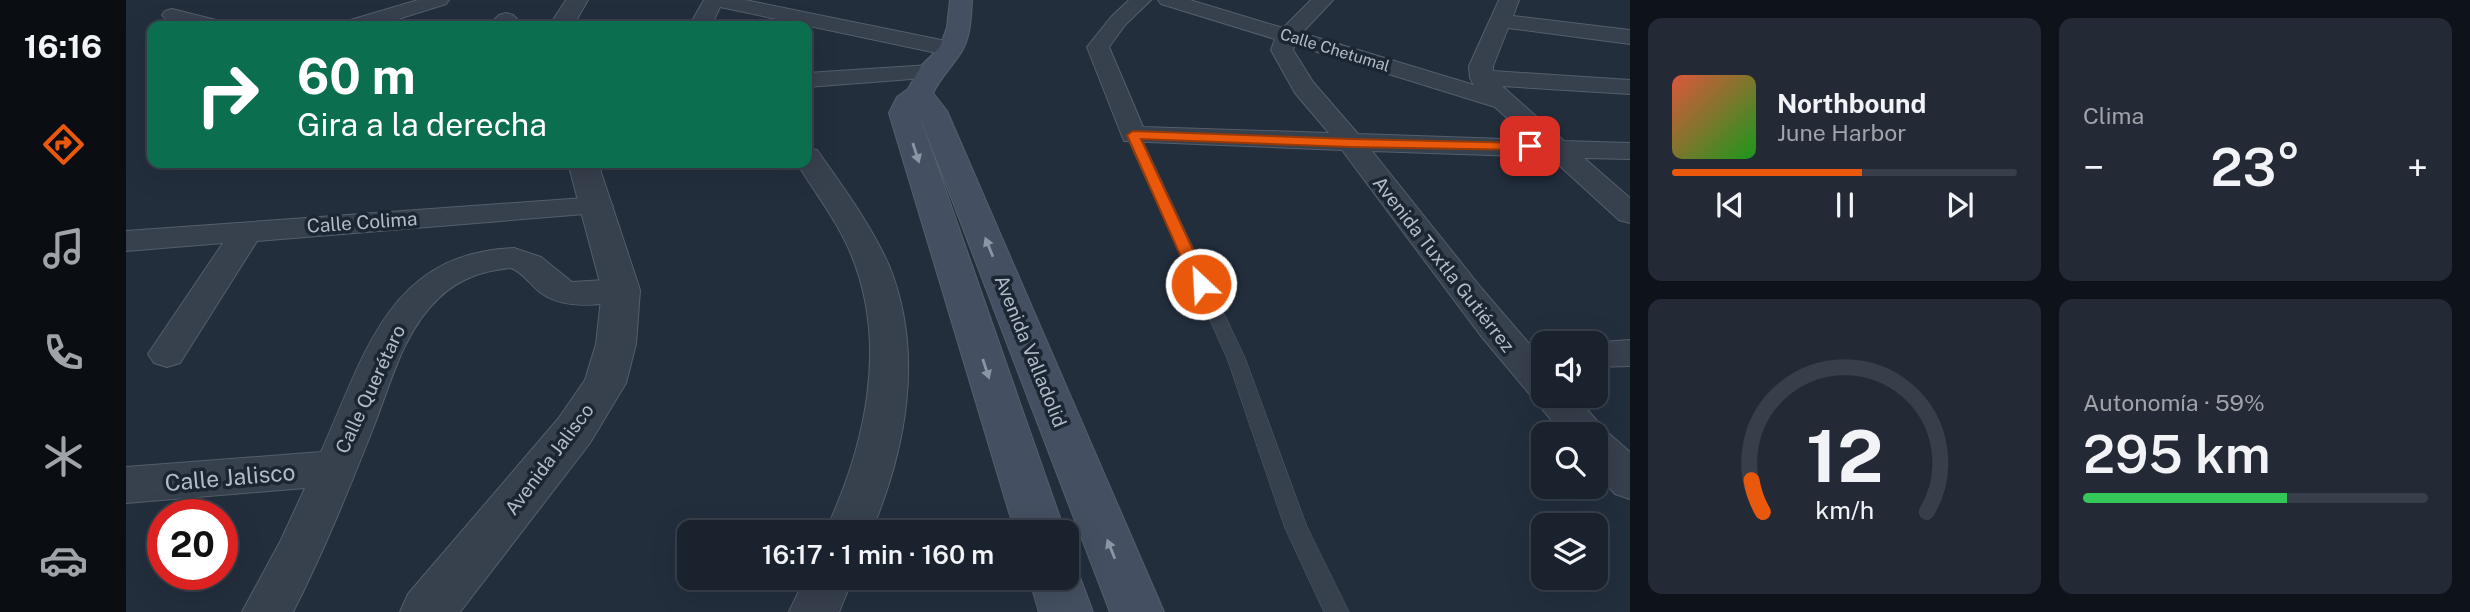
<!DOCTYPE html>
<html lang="es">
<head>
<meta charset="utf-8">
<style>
  :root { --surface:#1a222e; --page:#232a36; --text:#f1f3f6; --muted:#9fa4aa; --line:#383f4a; --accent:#ea580c }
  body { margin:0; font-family:"Public Sans",sans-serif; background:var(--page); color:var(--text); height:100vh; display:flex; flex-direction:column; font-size:26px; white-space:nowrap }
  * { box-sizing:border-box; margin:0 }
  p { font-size:23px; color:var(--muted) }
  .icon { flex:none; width:38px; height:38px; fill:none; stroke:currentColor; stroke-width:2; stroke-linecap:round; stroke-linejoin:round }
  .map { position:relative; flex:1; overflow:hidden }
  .drawer { display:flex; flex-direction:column; gap:18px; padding:18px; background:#0e1319; width:840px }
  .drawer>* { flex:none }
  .guide { position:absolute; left:21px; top:21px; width:665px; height:147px; border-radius:14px; box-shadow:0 7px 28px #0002,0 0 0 2px var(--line); background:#0b6e4f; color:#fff; overflow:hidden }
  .controls { position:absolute; left:1405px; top:331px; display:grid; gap:14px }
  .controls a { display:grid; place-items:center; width:77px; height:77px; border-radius:14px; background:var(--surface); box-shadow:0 7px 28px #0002,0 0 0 2px var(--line); font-size:35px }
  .speed { position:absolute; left:21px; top:499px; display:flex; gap:14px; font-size:35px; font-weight:700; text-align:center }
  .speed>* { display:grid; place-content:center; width:91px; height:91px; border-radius:50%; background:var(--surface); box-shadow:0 7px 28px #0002,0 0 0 2px var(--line); line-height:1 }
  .speed .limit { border:10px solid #d22; background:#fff; color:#111 }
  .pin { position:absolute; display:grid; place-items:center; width:60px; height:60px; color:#fff; margin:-30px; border-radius:14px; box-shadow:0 4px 10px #0006 }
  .me { position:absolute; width:77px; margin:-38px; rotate:335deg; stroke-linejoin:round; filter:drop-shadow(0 0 5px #0008) }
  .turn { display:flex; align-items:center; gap:24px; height:147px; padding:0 35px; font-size:32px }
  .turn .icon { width:91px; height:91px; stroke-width:2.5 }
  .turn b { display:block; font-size:49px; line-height:60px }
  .big { font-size:52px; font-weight:600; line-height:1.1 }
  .drawer .card { flex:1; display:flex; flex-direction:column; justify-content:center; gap:10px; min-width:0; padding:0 24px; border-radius:14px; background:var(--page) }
  .drawer .dial { align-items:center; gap:0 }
  .dial svg { height:182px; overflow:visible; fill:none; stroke:var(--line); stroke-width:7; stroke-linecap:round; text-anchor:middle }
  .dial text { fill:var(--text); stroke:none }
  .song { display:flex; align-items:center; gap:21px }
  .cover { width:84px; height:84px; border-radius:10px; background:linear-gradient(135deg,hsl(10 70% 55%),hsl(120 70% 35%)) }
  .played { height:7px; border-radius:4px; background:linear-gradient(90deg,var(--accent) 55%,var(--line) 55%) }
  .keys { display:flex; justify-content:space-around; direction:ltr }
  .heat { display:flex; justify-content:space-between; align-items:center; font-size:38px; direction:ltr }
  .charge { height:10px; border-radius:5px; background:linear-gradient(90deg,#34c759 59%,var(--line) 0) }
  .drawer .tiles { flex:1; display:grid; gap:18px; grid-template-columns:repeat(2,1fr) }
  .trip { position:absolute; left:551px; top:520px; width:402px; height:70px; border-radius:14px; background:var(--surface); box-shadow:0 7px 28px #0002,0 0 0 2px var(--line); font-weight:600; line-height:70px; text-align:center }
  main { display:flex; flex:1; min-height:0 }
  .tab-bar { display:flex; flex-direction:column; width:126px; justify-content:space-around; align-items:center; background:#0a0e12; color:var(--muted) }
  .tab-bar .icon { width:49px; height:49px }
  .tab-bar .current { color:var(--accent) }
  .tab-bar b { font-size:32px; color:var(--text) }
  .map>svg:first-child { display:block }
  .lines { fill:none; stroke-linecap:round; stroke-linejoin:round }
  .service-casing { stroke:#555e6b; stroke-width:1 }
  .minor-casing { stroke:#555e6b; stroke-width:2 }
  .tertiary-casing { stroke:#555e6b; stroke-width:2 }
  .secondary-casing { stroke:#555e6b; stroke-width:2 }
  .service { fill:#37404d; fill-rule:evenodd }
  .minor { fill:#37404d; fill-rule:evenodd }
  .tertiary { fill:#37404d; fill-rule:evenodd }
  .secondary { fill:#444f61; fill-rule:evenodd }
  .oneway { fill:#8c95a5 }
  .route { fill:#ea580c; stroke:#983908; stroke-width:2 }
  .labels { text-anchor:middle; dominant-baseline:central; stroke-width:7; stroke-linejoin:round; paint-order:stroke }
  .far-street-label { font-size:16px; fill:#b2bbc9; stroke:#1c2532 }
  .street-label { font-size:19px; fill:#b2bbc9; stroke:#1c2532 }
  .near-street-label { font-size:23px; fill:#b2bbc9; stroke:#1c2532 }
</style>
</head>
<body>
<main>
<nav class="tab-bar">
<b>16:16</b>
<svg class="icon current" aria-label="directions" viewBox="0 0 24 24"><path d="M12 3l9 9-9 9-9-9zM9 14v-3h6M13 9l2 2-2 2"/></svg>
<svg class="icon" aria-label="music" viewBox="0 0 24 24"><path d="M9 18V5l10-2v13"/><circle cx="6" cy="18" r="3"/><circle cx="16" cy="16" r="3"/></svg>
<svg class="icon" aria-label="phone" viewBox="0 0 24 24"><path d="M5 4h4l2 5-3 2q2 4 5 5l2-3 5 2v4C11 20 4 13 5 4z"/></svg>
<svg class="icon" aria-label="climate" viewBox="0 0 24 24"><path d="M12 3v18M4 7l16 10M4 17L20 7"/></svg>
<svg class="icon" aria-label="car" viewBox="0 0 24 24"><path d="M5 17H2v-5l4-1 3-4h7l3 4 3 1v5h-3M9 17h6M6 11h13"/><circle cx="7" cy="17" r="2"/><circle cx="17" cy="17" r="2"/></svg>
</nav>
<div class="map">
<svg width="1504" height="612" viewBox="0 0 1504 612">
  <rect width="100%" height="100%" fill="#232e3d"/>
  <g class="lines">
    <defs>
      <path id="service" d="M1007,131L1014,135L1119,358L1181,527L1223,612H1198L1159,528L1101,358L1000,135Z"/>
      <path id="minor" d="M292,0H323L320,4L250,26H218L221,21Z
        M578,0H619L825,42L833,44L836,49L833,54L825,56L594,7L585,26H563Z
        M1003,0H1025L999,25L983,47L1017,127L1203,133L1169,93L1145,50L1149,39L1035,4L1032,0H1064L1157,28L1185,0H1207L1176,33L1348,85L1344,78L1343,66L1373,0H1393L1387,16L1504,30V44L1382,28L1367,66V71L1504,80V94L1376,86L1438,141L1504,143V159L1458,158L1504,198V223L1493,220L1424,157L1246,151L1356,289L1418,361V396H1449L1480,431L1504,452V499L1489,494L1470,472V434H1437L1355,336L1216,150L998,141L961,47L985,17ZM1169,45L1369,107L1405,140L1232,134L1187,82L1167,50Z
        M46,9L94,21L97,26C80,27 47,30 36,15L39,11Z
        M380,13L387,15L391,19L385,26H362L373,15Z
        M804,65L812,67L816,72L812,77L681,87V73Z
        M681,148L691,150C717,187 746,226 764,268C798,354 780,450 745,532H699C739,447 763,345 725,254C712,222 689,193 671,163H681Z
        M472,197L483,200L487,206L483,212L131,241L54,363L41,367L28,363L22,354L97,243L0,251V231Z
        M388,248L415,257L446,282L495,279L507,282L512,290L507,298C479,305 440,311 415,293C404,285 398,273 385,268C357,271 334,278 313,298C278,330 265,382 248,426C223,489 198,551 167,612H116L155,540L179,488L0,503V467L195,452C239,355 262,253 388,248Z
        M1504,340V366L1470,367V343H1463Z
        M679,578H727L713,612H663Z"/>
      <path id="tertiary" d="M440,0H462L447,26H423Z
        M442,163H472L514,290L510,344L500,383L464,443L334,612H274L282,594L432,419L459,380L470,344L476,290Z"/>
      <path id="secondary" d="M824,0H846C845,17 845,35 836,51C827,66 816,75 807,93L821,111L1038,612H984L792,111L939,532H889L763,113L771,97L782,89L795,66L814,47L821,27Z
        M942,559L948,561L967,612H913L903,578H942Z"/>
    </defs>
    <!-- service casing -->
    <use href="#service" class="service-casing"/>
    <!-- minor casing -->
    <use href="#minor" class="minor-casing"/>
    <!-- tertiary casing -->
    <use href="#tertiary" class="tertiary-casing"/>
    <!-- secondary casing -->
    <use href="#secondary" class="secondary-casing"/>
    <!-- service -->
    <use href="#service" class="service"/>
    <!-- minor -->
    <use href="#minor" class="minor"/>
    <!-- tertiary -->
    <use href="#tertiary" class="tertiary"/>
    <!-- secondary -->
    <use href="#secondary" class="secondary"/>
  </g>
  <!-- one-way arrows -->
  <defs><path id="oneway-solid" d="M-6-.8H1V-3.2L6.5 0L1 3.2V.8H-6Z" transform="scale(1.75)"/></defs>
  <g class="oneway">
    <use href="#oneway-solid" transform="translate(790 153) rotate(72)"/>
    <use href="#oneway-solid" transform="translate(863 247) rotate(-112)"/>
    <use href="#oneway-solid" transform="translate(860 369) rotate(72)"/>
    <use href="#oneway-solid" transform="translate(985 549) rotate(-112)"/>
  </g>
  <!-- route -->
  <path class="route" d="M1007,131L1225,139L1404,143L1410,146L1404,150L1225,147L1015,139L1083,284L1075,288L1067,284L1001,135Z"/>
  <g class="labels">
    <!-- far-street labels -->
    <g class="far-street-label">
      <text transform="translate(1209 50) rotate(17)">Calle Chetumal</text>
    </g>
    <!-- street labels -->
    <g class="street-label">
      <text transform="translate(236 222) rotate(-4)">Calle Colima</text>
      <text transform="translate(1318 264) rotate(52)">Avenida Tuxtla Gutiérrez</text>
      <text transform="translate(905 351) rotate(68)">Avenida Valladolid</text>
      <text transform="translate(244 389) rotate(-65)">Calle Querétaro</text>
      <text transform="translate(423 459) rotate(-53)">Avenida Jalisco</text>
    </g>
    <!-- near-street labels -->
    <g class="near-street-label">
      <text transform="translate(104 477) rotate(-5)">Calle Jalisco</text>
    </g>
  </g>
</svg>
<div class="controls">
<a><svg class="icon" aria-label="sound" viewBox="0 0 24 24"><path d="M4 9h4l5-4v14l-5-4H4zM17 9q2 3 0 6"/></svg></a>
<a><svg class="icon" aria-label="search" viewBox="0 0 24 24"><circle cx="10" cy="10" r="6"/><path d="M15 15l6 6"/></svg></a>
<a><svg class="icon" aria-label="layers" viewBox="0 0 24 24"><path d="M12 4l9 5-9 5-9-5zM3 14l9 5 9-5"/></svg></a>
</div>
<div class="speed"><div class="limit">20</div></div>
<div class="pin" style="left:1404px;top:146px;background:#d93025"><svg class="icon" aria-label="arrive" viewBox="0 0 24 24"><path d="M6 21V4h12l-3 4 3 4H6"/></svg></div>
<svg class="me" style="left:1075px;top:284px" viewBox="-20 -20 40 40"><circle r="17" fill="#ea580c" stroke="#fff" stroke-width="3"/><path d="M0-11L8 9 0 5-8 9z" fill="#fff"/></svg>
<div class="trip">16:17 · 1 min · 160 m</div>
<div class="guide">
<div class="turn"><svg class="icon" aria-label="right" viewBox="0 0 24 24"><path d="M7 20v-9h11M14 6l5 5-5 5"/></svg><div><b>60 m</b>Gira a la derecha</div></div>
</div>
</div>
<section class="drawer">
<div class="tiles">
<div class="card">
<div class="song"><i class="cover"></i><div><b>Northbound</b><p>June Harbor</p></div></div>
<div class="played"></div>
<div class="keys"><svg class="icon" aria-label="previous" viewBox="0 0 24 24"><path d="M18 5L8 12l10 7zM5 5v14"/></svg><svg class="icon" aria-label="pause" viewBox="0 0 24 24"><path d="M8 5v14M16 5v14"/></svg><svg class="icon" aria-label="next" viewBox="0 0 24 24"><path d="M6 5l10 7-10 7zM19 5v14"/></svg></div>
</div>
<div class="card"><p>Clima</p>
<div class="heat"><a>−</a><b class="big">23°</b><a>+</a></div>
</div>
<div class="card dial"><svg viewBox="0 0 100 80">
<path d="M14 69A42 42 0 1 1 86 69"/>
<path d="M14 69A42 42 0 0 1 9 55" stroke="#ea580c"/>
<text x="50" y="56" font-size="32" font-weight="700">12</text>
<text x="50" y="72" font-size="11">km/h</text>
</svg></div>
<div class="card"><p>Autonomía · 59%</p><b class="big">295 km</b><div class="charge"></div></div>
</div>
</section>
</main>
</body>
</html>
